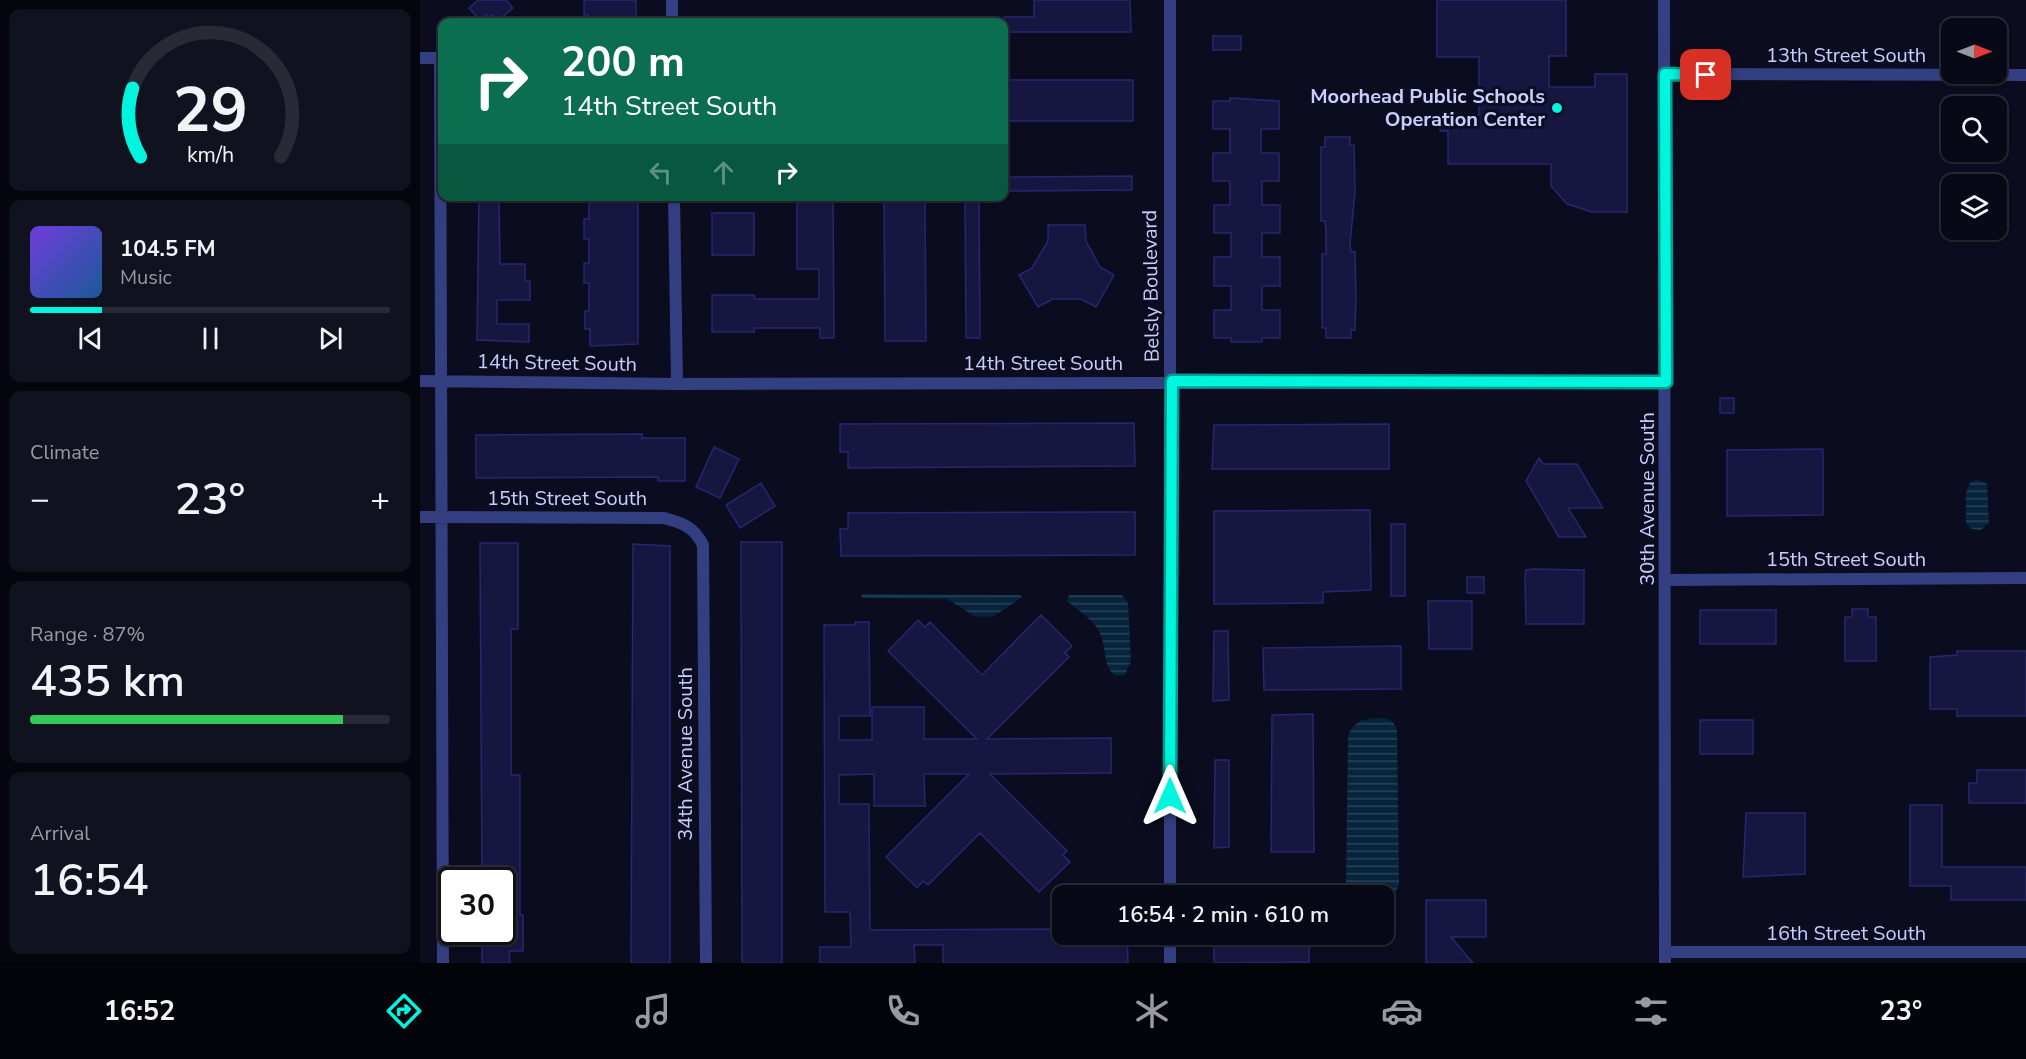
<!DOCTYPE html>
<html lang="en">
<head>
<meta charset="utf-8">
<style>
  :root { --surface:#080917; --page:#111220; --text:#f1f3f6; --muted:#989aa1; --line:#292a36; --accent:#00f5de }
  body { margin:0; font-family:"Nunito Sans",sans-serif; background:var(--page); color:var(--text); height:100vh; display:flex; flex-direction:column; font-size:22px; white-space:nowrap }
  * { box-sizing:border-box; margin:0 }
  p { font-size:20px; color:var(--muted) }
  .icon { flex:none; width:33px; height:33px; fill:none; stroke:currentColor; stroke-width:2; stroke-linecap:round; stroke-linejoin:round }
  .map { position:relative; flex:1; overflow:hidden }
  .sheet { display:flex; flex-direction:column; gap:9px; padding:9px; background:#04050d; width:420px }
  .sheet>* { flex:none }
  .top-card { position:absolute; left:18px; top:18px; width:570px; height:183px; border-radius:12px; box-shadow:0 2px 4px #0004,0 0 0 2px var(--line); background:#0b6e4f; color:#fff; overflow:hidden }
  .needle { width:39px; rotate:90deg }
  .tools { position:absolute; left:1521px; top:18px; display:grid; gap:12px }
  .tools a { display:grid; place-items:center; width:66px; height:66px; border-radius:12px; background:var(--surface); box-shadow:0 2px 4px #0004,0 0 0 2px var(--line); font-size:30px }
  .speed { position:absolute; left:18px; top:867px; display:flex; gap:12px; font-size:30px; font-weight:700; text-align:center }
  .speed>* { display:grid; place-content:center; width:78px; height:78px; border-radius:50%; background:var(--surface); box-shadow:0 2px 4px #0004,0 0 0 2px var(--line); line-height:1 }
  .speed .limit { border:3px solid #111; border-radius:9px; background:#fff; color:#111 }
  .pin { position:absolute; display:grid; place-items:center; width:51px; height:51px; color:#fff; margin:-26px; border-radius:12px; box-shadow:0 3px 9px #0006 }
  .me { position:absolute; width:66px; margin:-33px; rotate:0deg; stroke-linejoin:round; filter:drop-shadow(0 0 4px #0008) }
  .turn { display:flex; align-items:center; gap:21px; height:126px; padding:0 24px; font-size:27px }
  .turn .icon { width:78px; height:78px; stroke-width:2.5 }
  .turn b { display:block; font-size:42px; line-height:51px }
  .lanes { display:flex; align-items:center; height:57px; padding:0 24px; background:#0003; justify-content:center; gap:30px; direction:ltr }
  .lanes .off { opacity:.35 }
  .big { font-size:45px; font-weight:600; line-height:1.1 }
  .sheet .tile { flex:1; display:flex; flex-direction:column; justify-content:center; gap:9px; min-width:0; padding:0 21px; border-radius:12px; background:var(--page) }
  .sheet .dial { align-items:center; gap:0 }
  .dial svg { height:156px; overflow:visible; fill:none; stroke:var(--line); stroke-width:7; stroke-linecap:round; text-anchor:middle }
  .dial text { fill:var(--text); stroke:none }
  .song { display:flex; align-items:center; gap:18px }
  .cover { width:72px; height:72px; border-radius:9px; background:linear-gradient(135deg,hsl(260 70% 55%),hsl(210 70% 35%)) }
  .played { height:6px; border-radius:3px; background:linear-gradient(90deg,var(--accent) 20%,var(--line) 20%) }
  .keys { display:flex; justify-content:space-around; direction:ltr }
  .heat { display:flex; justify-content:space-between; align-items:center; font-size:33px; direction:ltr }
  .charge { height:9px; border-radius:4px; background:linear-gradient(90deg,#34c759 87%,var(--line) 0) }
  .trip { position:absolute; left:632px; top:885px; width:342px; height:60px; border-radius:12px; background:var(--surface); box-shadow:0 2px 4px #0004,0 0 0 2px var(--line); font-weight:600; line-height:60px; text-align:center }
  .dock { display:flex; height:96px; justify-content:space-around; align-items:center; background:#030409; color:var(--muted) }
  .dock .icon { width:42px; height:42px }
  .dock .active { color:var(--accent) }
  .dock b { font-size:27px; color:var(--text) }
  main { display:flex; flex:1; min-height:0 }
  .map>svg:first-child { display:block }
  .water { fill:url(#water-rules) }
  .building { fill:#171641; stroke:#27276f; stroke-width:1.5 }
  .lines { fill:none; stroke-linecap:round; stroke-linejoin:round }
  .minor { stroke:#333f81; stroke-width:12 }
  .tertiary { stroke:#333f81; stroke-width:12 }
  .route-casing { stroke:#009f90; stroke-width:15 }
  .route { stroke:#00f5de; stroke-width:10 }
  .poi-dot { fill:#00f5de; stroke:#0b0c1f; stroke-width:2 }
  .labels { text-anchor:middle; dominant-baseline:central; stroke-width:6; stroke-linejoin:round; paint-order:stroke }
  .street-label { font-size:20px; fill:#caceff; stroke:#0b0c1f }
  .poi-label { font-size:20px; font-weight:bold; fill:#caceff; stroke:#0b0c1f; text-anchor:end }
</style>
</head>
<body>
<main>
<section class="sheet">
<div class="tile dial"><svg viewBox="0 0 100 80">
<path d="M14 69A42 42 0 1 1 86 69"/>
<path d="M14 69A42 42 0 0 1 10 34" stroke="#00f5de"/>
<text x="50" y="56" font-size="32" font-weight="700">29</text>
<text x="50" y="72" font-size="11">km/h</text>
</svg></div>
<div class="tile">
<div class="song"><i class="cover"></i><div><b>104.5 FM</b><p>Music</p></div></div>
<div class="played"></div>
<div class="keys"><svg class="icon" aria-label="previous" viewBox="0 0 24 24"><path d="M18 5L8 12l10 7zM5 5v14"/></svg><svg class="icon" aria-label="pause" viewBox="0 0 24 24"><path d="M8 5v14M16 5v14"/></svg><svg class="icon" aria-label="next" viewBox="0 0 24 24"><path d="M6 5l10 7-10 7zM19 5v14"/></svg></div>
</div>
<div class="tile"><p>Climate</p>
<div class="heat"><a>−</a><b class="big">23°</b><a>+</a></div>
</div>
<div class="tile"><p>Range · 87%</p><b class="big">435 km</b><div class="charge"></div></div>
<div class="tile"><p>Arrival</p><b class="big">16:54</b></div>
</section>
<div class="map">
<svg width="1606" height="963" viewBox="0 0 1606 963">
  <defs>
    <pattern id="water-rules" width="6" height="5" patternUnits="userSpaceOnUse" patternTransform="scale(1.5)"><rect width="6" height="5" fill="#06253d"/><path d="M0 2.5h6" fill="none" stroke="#29435a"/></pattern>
  </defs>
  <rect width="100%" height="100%" fill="#0b0c1f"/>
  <!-- water -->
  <path class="water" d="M1557,479L1567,484L1569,523L1561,530L1552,529L1546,523V493L1550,483Z
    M443,594L600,595L602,597L574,616L564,617L554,616L527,599L443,598L441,596Z
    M649,595H702L708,603L711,661L705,675L696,676C682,666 687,651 681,636C676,621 659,611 647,601Z
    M965,718L973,722L977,730L979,884L974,895L963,902V896L929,895L926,889L928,736C936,717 947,719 965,718Z"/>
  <!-- building -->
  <path class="building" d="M58,0H86L93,8L78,21L72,15L68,18L66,15L60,20L49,8Z
    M164,0H216V22H168V15H164Z
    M614,0H710L711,32H584V17H614Z
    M1017,0H1146V56H1129V87H1175V74H1207V212H1172L1147,204L1131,186V164H1028V131H1020V115H1059V57H1017Z
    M793,36H821V50H793Z
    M584,80H713V121H584Z
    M810,98L859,101V129H841V153H859V181H842V205H860V233H842V257H860V286H842V310H860V338H842V342H811V338H794V310H811V286H794V257H811V233H794V205H810V181H793V153H810V129H793V101H810Z
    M905,137H930V145H934L935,192L930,244L931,252H935L936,299L935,330H931V338H906V328H902V254H906V231L905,221H901V147H905Z
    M712,176V190L584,191V177Z
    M59,196H79L80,264H105V281H110V300H77V324H109V342L57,340Z
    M169,196H218V344L170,346V329H165V311H169V283H164V263H169V239H164V219H169Z
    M377,196H413L414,338H400V328H334V332H292V295H334V299H399V269H377Z
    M464,196H505L506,341H465Z
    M545,196H559L560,338H546Z
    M292,213H334V255H292Z
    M628,225H665L666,241L680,267L694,275L676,307L661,299H633L618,307L599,275L612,268L628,241Z
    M1300,398H1314V413H1300Z
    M714,423L715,466L428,468V452H420V424Z
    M969,424V469H792L794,425Z
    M222,434V438H265V481H238V477L56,478V435Z
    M294,447L319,459L300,498L276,487Z
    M1403,449V515L1307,516V450Z
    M1119,458L1123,464H1157L1183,508H1148L1166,537H1139L1106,481Z
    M341,483L355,506L320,528L306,505Z
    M950,510L951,590L903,592V603L794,604V511Z
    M678,512H715V555L421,556L420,529H428V513Z
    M971,524H985V596H971Z
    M321,542H362V963H322Z
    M60,543H98V629H91V775H100V915H103V951H89L90,963H62V932H82V880H62Z
    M213,544L250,546V963H211Z
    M1114,569L1164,570V624H1106L1105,578L1106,570Z
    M1047,577H1064V593H1047Z
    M1008,601H1052V649H1009Z
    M1432,609H1448V617H1456V661H1425V617H1432Z
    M1280,610H1356V644H1280Z
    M621,615L652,646L645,653L649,657L567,739L691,738V773L570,774L647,851L643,855L650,862L619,892L560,833L508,885L503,881L497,888L466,857L549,774H504L505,806H454V774L419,775V804H449L450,930L642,929V934H707L708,963H523V945H494L495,963H400V947H431L430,912H405L404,625H435V622H449L450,716H419V740H452V707H504V739H557L468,651L498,620L505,627L510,622L562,675Z
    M794,631H808L809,700L793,701Z
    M981,646V689L844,690L843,648Z
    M1537,651H1606V716H1537V709H1510V657L1537,655Z
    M893,714L894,852H851L852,715Z
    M1280,720H1333V754H1280Z
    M795,760H809V847L794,848Z
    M1557,770H1606V803H1549V783H1557Z
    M1490,805H1522V867H1606V900H1531V886H1490Z
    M1326,813H1385V874L1323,877Z
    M1006,900H1066V937H1031L1053,963H1006Z
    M794,934H889V962L794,963Z"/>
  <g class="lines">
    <!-- minor -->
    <path class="minor" d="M252,0V22
      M750,0V896
      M0,58H20L23,963
      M1245,74L1606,75
      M254,196L257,384
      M0,381L257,384L1246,382
      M0,517L244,518C263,523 274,527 283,545L286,963
      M1246,580L1606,578
      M1245,952H1606
      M750,963V934"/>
    <!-- tertiary -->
    <path class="tertiary" d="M1244,0L1245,963"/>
  </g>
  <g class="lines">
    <defs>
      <path id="route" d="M750,796L752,381L1246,382L1245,74L1286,75"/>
    </defs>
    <!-- route casing -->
    <use href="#route" class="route-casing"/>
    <!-- route -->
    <use href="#route" class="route"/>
  </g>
  <!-- markers -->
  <circle class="poi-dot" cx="1137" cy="108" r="6"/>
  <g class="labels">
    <!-- street labels -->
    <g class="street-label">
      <text x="1426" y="55">13th Street South</text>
      <text transform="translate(731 286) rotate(-91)">Belsly Boulevard</text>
      <text transform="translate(137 363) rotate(1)">14th Street South</text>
      <text x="623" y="363">14th Street South</text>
      <text x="147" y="498">15th Street South</text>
      <text transform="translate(1227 499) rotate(-90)">30th Avenue South</text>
      <text x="1426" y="559">15th Street South</text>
      <text transform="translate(265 754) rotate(-90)">34th Avenue South</text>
      <text x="1426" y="933">16th Street South</text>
    </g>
    <!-- poi labels -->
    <g class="poi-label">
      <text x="1125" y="96">Moorhead Public Schools<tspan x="1125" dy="23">Operation Center</tspan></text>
    </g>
  </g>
</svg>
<div class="tools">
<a><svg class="needle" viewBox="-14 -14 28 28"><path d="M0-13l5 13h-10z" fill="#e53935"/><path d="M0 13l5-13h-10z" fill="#989aa1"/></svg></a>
<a><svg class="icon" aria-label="search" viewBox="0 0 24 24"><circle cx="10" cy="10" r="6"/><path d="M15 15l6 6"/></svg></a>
<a><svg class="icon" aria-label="layers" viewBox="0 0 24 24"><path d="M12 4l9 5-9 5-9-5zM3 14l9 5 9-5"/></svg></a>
</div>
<div class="speed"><div class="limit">30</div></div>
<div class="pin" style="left:1286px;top:75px;background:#d93025"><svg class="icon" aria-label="arrive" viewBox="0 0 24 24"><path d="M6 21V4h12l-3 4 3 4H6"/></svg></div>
<svg class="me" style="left:750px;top:796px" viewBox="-20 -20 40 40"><path d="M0-17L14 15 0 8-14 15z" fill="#00f5de" stroke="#fff" stroke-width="4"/></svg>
<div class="trip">16:54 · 2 min · 610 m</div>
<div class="top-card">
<div class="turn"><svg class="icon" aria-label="right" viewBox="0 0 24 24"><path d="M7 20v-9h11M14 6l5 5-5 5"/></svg><div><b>200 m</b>14th Street South</div></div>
<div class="lanes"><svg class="icon off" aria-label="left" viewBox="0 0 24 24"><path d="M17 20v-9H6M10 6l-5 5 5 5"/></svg><svg class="icon off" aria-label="ahead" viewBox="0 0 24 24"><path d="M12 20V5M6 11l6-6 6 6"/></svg><svg class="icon" aria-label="right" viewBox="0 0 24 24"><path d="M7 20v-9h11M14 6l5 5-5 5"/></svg></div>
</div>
</div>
</main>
<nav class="dock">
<b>16:52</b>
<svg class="icon active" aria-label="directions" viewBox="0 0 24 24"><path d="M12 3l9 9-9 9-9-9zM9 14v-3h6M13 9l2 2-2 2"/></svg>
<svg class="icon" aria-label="music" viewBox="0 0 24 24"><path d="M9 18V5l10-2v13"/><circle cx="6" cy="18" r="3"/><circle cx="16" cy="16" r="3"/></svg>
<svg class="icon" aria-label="phone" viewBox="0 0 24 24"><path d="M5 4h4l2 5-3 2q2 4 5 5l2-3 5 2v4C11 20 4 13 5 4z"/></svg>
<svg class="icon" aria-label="climate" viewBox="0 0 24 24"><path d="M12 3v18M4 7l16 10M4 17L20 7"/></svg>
<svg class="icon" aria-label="car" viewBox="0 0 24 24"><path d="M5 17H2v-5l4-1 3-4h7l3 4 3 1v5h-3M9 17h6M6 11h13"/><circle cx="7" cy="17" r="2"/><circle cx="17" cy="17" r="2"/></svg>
<svg class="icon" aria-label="filters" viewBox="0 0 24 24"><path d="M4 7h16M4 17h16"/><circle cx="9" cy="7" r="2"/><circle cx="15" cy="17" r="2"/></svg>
<b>23°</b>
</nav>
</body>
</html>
